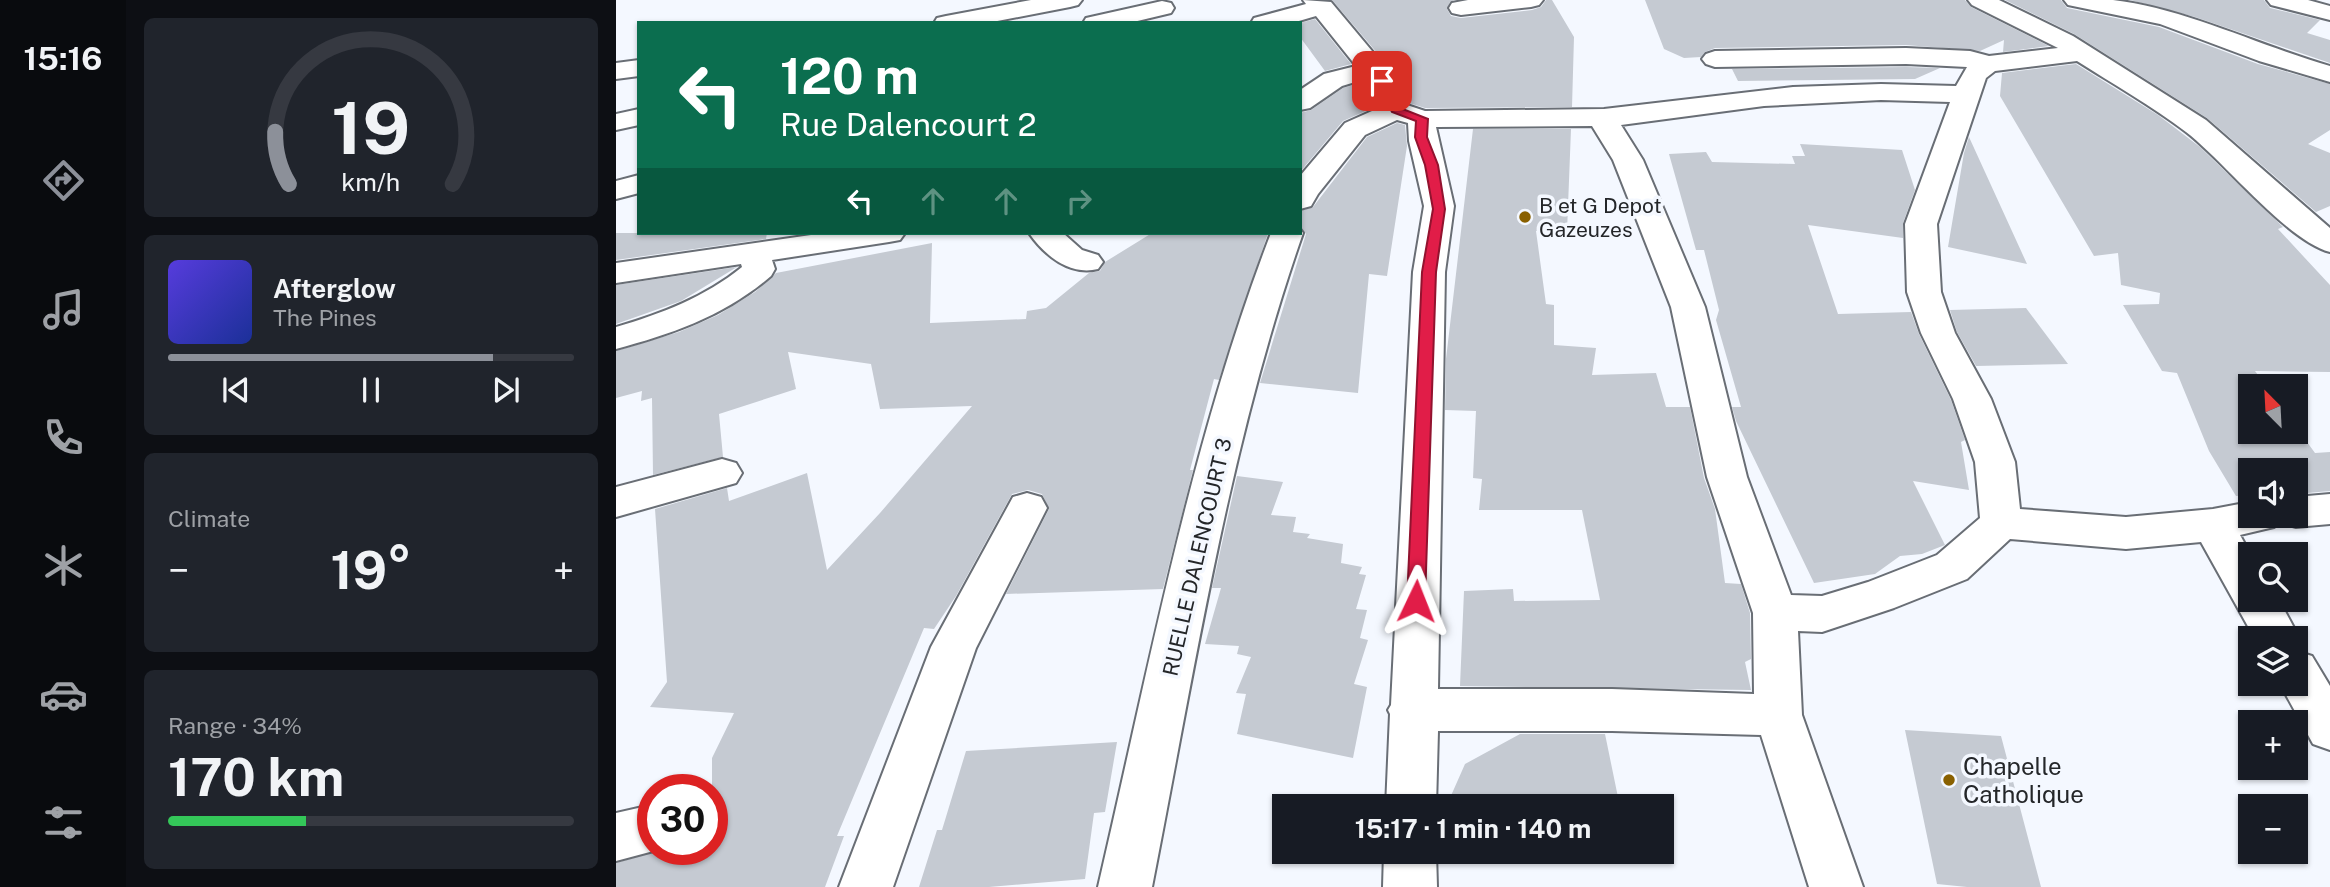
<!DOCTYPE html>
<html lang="en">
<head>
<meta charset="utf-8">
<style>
  :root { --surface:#171b24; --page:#20242c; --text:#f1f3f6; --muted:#9ea1a6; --line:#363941; --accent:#8c9099 }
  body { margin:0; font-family:"Public Sans",sans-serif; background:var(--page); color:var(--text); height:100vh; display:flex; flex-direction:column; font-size:26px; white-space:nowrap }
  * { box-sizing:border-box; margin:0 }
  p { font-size:23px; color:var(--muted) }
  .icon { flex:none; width:38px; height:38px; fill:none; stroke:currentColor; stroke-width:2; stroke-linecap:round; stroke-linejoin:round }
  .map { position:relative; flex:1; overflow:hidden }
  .panel { display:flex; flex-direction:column; gap:18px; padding:18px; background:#0d0f14; width:490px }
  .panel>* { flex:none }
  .hud { position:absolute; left:21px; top:21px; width:665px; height:214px; border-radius:0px; box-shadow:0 2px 5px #0004; background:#0b6e4f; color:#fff; overflow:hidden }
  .needle { width:46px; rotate:336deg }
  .tools { position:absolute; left:1622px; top:374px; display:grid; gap:14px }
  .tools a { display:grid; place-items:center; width:70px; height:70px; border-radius:0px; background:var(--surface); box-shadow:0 2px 5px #0004; font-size:35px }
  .speed { position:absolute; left:21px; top:774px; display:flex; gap:14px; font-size:35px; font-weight:700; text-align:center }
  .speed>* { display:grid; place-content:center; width:91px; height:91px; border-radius:50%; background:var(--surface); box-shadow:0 2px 5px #0004; line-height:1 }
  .speed .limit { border:10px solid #d22; background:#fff; color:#111 }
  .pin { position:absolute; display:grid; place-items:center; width:60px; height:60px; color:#fff; margin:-30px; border-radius:14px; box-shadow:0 4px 10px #0006 }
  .me { position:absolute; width:77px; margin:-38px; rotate:2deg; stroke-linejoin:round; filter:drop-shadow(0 0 5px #0008) }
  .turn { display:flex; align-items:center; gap:24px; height:147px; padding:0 28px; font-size:32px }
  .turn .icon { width:91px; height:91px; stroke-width:2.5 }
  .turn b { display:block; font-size:49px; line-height:60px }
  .lanes { display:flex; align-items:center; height:66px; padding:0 28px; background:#0003; justify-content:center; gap:35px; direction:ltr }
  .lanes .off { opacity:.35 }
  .big { font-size:52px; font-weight:700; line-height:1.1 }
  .panel .tile { flex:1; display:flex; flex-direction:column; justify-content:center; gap:10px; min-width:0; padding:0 24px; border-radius:10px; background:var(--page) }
  .panel .dial { align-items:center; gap:0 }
  .dial svg { height:182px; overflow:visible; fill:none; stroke:var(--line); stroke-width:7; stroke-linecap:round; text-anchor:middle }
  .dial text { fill:var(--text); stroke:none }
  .song { display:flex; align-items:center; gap:21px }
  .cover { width:84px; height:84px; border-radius:10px; background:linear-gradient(135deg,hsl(250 70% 55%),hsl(230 70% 35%)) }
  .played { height:7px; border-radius:4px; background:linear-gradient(90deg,var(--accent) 80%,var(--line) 80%) }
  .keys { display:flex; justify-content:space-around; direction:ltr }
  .heat { display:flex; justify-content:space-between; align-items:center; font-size:38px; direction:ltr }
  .charge { height:10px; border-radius:5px; background:linear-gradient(90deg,#34c759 34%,var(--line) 0) }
  .trip { position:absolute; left:656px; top:794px; width:402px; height:70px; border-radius:0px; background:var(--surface); box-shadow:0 2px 5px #0004; font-weight:700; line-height:70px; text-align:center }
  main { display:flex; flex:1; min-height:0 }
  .tabs { display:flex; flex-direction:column; width:126px; justify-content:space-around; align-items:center; background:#090b0e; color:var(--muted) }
  .tabs .icon { width:49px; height:49px }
  .tabs .selected { color:var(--accent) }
  .tabs b { font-size:32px; color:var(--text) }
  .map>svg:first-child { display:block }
  .building { fill:#c5cad2 }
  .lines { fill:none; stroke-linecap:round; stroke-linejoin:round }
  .minor-casing { stroke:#696e75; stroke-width:4 }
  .minor { fill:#fff; fill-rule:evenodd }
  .route { fill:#e11d48; stroke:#92132f; stroke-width:2 }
  .poi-dot { fill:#896000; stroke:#f4f8ff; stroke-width:2.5 }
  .labels { text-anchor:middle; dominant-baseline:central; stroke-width:7; stroke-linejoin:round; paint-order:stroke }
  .poi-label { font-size:21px; fill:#242629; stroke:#f4f8ff; text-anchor:start }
  .street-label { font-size:21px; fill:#242629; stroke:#f4f8ff }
  .near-poi-label { font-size:24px; fill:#242629; stroke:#f4f8ff; text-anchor:start }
</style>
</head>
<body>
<main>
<nav class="tabs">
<b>15:16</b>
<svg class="icon selected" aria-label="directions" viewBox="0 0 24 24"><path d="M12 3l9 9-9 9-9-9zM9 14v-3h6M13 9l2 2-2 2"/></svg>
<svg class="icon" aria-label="music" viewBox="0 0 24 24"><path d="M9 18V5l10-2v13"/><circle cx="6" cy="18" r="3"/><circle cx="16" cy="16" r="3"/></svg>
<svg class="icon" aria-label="phone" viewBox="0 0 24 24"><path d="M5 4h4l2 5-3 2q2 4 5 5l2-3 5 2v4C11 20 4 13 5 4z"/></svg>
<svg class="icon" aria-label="climate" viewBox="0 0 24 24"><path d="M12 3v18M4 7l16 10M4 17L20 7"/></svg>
<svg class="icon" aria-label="car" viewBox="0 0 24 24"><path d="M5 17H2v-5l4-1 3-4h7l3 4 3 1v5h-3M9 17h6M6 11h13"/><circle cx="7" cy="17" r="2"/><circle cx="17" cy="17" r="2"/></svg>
<svg class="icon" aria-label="filters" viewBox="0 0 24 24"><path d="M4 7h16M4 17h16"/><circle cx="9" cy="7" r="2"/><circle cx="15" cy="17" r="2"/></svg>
</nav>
<section class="panel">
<div class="tile dial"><svg viewBox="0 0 100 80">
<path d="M14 69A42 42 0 1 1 86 69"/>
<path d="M14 69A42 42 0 0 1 8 46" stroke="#8c9099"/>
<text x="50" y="56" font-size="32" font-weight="700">19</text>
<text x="50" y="72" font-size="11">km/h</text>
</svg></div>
<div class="tile">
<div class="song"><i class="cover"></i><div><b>Afterglow</b><p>The Pines</p></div></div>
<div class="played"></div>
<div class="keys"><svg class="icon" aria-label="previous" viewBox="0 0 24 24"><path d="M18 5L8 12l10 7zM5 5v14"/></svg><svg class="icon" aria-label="pause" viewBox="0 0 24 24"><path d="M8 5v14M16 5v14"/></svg><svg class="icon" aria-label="next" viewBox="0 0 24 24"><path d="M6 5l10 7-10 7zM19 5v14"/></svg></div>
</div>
<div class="tile"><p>Climate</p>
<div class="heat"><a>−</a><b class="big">19°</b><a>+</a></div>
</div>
<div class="tile"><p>Range · 34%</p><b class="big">170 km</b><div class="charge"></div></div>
</section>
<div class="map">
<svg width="1714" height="887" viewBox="0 0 1714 887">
  <rect width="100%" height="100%" fill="#f4f8ff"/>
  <!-- building -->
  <path class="building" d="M716,0H838L834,2L831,9L835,16L845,18L916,10L925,7L930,0H936L958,37L956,107L809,108L793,103L768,61Z
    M1029,0H1349L1355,7L1433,46L1387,52L1388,40L1364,51L1290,45L1099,48L1089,52L1085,57L1068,58L1048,49Z
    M1389,0H1445L1451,8L1543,27L1642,64L1714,84V130L1692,144L1714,153V206L1700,212L1591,118L1458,34Z
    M1514,0H1648L1654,8L1704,20L1691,33L1714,40V63L1579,17Z
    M699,19L735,64L709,71L684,37V23Z
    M1460,64L1542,115L1584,147L1667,227L1662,229L1714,285V372L1639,371L1651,387H1634V432H1680V427L1699,453L1714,452V491L1680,494V471H1634V495L1620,496L1593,451L1561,373L1546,371L1507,305L1543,304L1544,293L1505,285L1502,253L1478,256L1384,96L1386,73Z
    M1290,67L1324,68L1299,79L1122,81L1116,69Z
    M748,82L761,106L727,121L684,172V113L695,110L727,88Z
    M781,123L789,125L791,146L771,276L753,274L742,393L644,383L690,234L684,226V211L697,207L751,137Z
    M857,129H955L951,232L920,231L930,304L938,305V345L980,348L976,375L1040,373L1050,407H1074L1088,478L1099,509L1109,583L1125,584L1134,613L1135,659L1129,662L1135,690L844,686L848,591L897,589L898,601L984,600L966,510H863L866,479L857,478L860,411L829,410L830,359Z
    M1353,137L1411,264L1332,247L1348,153Z
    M1184,144L1286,150L1299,190L1287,223V238L1192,225L1222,314L1295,312L1303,334L1335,400L1349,440L1345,442L1353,490L1297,481L1329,545L1306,554L1284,556L1259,574L1198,583L1120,421L1116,407H1125L1100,320L1103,310L1088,250H1080L1053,154L1090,152L1096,162L1179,164L1176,156H1189Z
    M0,233H151L150,239L0,260Z
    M536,233H652L603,380L598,379L574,470H577L547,589L390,594L433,509L426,494L412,490L396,494L340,596L318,629L308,628L221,836H228L209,887H0V863L48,849H96V758L118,713L34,707L51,682L39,509L111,488L113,501L191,473L211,570L264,513L356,406L264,409L255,364L172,352L180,389L103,414L107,457L37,475L36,398L25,401L26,391L0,398V351L63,332L102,315L139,292L160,273L316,243L314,323L410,319L411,311L430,308L473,273L484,271L489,262Z
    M121,267L65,301L0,324V285Z
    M1410,308L1452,364L1360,366L1341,332L1334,310Z
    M621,476L667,482L655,515L680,517L677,532L694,534L691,538L727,544L725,563L746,567L743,574L750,575L740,609L751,610L744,638L752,640L738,684L751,687L737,758L621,734L630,694L620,693L635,657L621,654L623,646L589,644L605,588H596Z
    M1289,730L1385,736L1425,887H1351L1321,884Z
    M904,734H989L1004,807H830L849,764Z
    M501,742L489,812L478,813L469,879L373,887H303L321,830H326L350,751Z"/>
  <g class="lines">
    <defs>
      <path id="minor" d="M415,0H466L462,5L454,7L371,23H318L321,18L330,16Z
        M687,0L715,2L766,63L791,105L809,111L988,109L1177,87L1265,84L1340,86L1351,67L1290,64L1099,67L1090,64L1086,59L1090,54L1099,51L1290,48L1354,51L1373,56L1442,48L1356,5L1352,0H1383L1457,36L1590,120L1714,228V252C1671,241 1608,161 1570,132C1536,106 1497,84 1461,61L1379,71L1370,78L1321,224L1325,292L1339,333L1375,399L1399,462L1404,509L1510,517L1597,509L1634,502V516H1680V497L1714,494V524L1680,527L1666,523L1663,518L1658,527L1624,535L1635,555L1634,600H1663L1684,639L1680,648V639H1639L1585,542L1510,549L1394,539L1351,579L1278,608L1206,632L1182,631L1186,715L1247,887H1193L1145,735L996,731H822L820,807H770L774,714L772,710L775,705L797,272L808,206L793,141L792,123L781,120L749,135L702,194L695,206L684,209V176L729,123L765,107L749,79L726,86L694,108L684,110V90L708,74L740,66L700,16L676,23H635L638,18L690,4ZM1265,100L1334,102L1289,224L1291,292L1305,333L1337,399L1359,462L1364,518L1321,555L1252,582L1206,596L1175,595L1131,477L1089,307L1027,160L1005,125L1148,106ZM976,126L997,160L1055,307L1091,477L1137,613L1138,694L996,689H822L829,272L838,206L820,127Z
        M852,0H927L923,5L915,7L845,15L836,13L833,8L836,3Z
        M1448,0C1464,0 1481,0 1497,0C1568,8 1644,46 1714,66V82L1643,61L1544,24L1452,5Z
        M1651,0H1692L1714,6V20L1655,5Z
        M546,1L555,3L558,8L555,13L513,23H467L470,18Z
        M23,60V76L0,79V63Z
        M23,109V125L0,130V114Z
        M23,175V193L0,199V181Z
        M684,229L687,233C613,444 579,668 536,887H482C533,668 574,444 655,233H684Z
        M209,233H289L284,240L273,242L156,260L159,269L155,276C110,315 57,334 0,349V327C45,314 89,297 126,267L125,264L0,283V263Z
        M413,233H447L466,250L482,255L487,262L482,269C454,276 429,256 413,233Z
        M106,459L120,463L126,473L120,483L0,517V487Z
        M411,493L425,497L431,508L360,648L277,887H223L315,647L397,497Z
        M1680,651L1696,656L1714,686V750L1697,744L1664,684H1680Z
        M31,806L37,808V849H45L0,861V813Z
        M768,852H820L821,887H767Z"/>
    </defs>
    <!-- minor casing -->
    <use href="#minor" class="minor-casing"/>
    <!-- minor -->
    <use href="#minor" class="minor"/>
  </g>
  <!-- route -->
  <path class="route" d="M762,79H770L784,108L812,119L811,137L822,165L829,209L820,272L809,601L807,606L800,608L794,606L791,601L806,272L817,209L809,165L799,137L800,121L776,112L760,81Z"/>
  <!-- markers -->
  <g class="poi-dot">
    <circle cx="909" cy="217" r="7"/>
    <circle cx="1333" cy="780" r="7"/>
  </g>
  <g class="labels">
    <!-- poi labels -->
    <g class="poi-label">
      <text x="923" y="205">B et G Depot<tspan x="923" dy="24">Gazeuzes</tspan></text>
    </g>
    <!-- street labels -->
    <g class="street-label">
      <text transform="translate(581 557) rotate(-77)">RUELLE DALENCOURT 3</text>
    </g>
    <!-- near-poi labels -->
    <g class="near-poi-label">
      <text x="1347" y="766">Chapelle<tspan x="1347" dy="28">Catholique</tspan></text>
    </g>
  </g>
</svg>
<div class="tools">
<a><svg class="needle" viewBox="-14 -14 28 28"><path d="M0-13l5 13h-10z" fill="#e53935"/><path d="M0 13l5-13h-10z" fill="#9ea1a6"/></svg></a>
<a><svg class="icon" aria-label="sound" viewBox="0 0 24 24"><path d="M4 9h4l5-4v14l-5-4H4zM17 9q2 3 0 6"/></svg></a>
<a><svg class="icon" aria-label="search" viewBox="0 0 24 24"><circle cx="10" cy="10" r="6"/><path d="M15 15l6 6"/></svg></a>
<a><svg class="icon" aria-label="layers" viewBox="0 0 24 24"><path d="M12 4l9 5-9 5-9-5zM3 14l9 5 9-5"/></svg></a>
<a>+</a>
<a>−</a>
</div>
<div class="speed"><div class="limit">30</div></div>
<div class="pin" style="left:766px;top:81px;background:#d93025"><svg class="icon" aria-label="arrive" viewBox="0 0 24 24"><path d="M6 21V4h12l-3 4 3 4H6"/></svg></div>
<svg class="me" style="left:800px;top:601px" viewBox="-20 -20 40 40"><path d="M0-17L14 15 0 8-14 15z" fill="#e11d48" stroke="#fff" stroke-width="4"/></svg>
<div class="trip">15:17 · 1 min · 140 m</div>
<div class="hud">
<div class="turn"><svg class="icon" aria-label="left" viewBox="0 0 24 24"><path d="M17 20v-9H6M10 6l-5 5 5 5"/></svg><div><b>120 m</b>Rue Dalencourt 2</div></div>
<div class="lanes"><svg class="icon" aria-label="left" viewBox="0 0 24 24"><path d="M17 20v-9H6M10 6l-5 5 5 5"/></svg><svg class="icon off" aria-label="ahead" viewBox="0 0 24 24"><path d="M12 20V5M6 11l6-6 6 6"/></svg><svg class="icon off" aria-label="ahead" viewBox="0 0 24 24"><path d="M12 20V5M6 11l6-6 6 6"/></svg><svg class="icon off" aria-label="right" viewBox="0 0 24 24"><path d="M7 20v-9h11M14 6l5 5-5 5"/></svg></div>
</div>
</div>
</main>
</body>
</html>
